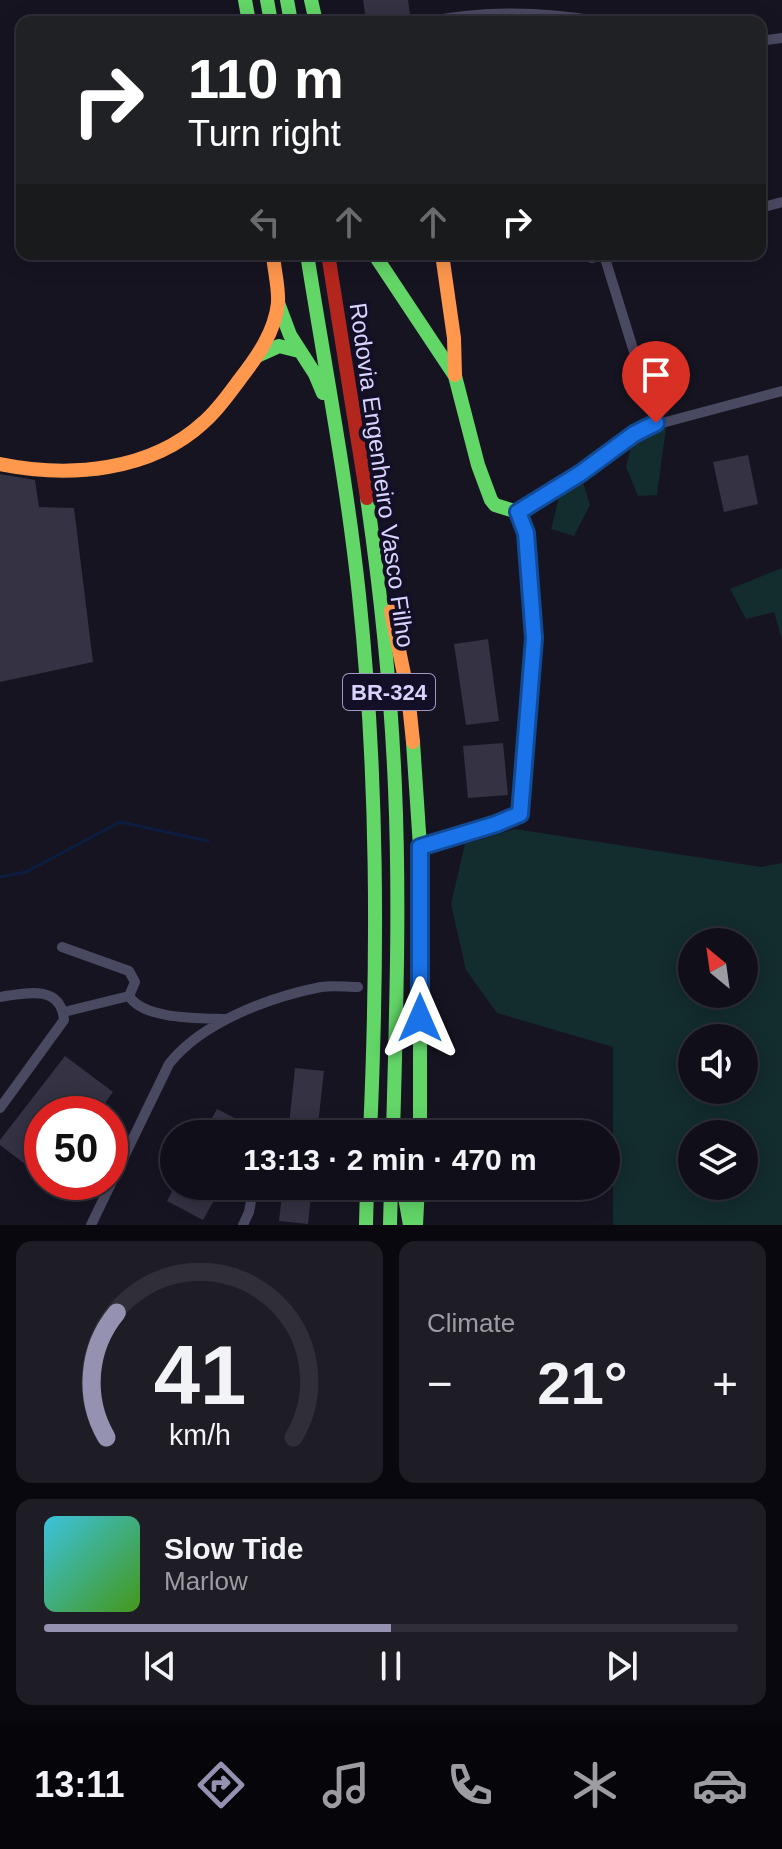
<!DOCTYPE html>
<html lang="en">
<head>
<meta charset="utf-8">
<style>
  :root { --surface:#100f19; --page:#1e1d26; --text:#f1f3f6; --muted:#9c9ca2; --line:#302f38; --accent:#9591b1 }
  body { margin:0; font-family:Helvetica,sans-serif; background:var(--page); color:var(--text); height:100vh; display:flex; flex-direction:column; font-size:30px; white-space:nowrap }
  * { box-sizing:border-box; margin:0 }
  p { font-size:26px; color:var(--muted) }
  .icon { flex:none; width:44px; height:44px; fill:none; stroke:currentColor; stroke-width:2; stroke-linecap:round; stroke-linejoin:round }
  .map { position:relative; height:1225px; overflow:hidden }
  .drawer { display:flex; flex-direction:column; gap:16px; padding:16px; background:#09080e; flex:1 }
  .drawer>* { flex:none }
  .hud { position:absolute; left:16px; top:16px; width:750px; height:244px; border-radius:16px; box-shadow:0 4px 20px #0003,0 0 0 2px var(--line); background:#202124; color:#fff; overflow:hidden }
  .needle { width:52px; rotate:331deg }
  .tools { position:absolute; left:678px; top:928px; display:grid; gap:16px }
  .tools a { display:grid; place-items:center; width:80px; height:80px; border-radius:50%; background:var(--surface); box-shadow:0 4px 20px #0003,0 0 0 2px var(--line); font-size:40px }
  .speed { position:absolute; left:24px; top:1096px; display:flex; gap:16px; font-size:40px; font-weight:700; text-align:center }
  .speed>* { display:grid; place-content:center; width:104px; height:104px; border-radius:50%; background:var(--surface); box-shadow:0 4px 20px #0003,0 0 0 2px var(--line); line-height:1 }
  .speed .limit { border:12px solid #d22; background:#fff; color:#111 }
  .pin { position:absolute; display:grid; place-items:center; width:68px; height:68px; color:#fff; margin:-82px -34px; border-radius:50% 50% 50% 0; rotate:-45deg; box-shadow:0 0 8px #0007 }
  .pin .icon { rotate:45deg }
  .me { position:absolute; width:88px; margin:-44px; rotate:0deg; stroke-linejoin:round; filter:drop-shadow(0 0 6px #0008) }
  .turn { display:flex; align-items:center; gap:28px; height:168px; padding:0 40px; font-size:36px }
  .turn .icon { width:104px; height:104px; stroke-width:2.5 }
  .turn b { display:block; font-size:56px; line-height:68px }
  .lanes { display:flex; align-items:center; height:76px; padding:0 40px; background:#0003; justify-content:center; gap:40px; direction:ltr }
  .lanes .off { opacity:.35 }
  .big { font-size:60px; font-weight:800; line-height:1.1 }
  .drawer .widget { flex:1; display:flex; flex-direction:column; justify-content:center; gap:12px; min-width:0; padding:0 28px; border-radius:16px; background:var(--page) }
  .drawer .dial { align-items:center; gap:0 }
  .dial svg { height:208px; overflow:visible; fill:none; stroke:var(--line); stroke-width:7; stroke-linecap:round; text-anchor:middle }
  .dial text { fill:var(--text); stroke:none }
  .song { display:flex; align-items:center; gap:24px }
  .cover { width:96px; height:96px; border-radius:12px; background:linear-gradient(135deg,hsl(190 70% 55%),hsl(100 70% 35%)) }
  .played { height:8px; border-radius:4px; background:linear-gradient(90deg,var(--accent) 50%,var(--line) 50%) }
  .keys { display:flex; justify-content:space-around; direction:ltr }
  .heat { display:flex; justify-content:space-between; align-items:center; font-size:44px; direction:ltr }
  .drawer .tiles { flex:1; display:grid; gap:16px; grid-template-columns:1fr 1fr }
  .widget:last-child { grid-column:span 2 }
  .trip { position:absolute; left:160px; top:1120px; width:460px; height:80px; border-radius:40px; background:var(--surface); box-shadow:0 4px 20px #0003,0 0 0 2px var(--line); font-weight:800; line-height:80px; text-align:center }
  .tab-bar { display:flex; height:128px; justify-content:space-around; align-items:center; background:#06060a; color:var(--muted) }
  .tab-bar .icon { width:56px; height:56px }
  .tab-bar .on { color:var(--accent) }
  .tab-bar b { font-size:36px; color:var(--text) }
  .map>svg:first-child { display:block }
  .green { fill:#132c2d; fill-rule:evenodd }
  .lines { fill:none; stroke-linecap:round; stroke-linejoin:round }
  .stream { stroke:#0b1e41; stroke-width:3 }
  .building { fill:#343243 }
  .street { stroke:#4a4962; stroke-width:10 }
  .fast { stroke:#63d668; stroke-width:14 }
  .slow { stroke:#ff974d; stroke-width:14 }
  .jam { stroke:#b3261e; stroke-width:14 }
  .route-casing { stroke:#114b97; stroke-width:20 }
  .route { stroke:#1a73e8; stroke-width:14 }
  .labels { text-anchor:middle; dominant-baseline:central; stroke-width:8; stroke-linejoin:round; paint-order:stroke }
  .shield { fill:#130f26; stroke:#9e99be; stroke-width:2 }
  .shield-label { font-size:22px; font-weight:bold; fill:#d9d4ff }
  .street-label { font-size:24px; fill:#d9d4ff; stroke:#130f26 }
</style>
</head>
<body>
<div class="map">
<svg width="782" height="1225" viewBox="0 0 782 1225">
  <rect width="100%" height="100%" fill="#161421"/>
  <!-- green -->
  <path class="green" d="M666,427L657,495L638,496L626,467L633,439Z
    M581,476L590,505L574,536L551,529L561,490Z
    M782,568V639L774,612L746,619L730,589Z
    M515,829L761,867L782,863V1225H613V1047L497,1013L466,970L451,904L465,844ZM692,942H744V994H692ZM692,1038H744V1090H692ZM692,1134H744V1186H692Z"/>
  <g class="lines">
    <!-- stream -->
    <path class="stream" d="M0,877L26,872L120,822L208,841"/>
  </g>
  <!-- building -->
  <path class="building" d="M363,0H408L410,14L366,20Z
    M748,455L758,504L724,512L713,462Z
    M0,474L35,480L39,507L74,508L93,662L0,682Z
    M488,639L499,721L466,725L454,644Z
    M503,743L508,795L468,798L463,746Z
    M65,1056L113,1092L97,1114H42V1177L0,1145V1140Z
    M295,1068L324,1071L317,1134H288Z
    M217,1109L254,1128L250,1134H203Z
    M175,1186H222L203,1220L167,1201Z
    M283,1186H312L308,1224L279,1221Z"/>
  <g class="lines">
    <!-- street -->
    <path class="street" d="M425,22C485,10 543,11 603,22
      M760,41L782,38
      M760,208L782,202
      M581,254L592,258L607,254
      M604,255L656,423
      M518,512L561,486L647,427L782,391
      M62,947L129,971L135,982L129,996
      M129,996C144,1020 201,1018 227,1019
      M0,997C25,993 61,984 64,1020L0,1108
      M64,1012L129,996
      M91,1225L169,1064C202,1022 270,997 321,987C333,985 346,987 358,987
      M243,1225L249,1212L253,1190"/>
    <!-- fast -->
    <path class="fast" d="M245,0L249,22
      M267,0L271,22
      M287,0L291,22
      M311,0L316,22
      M307,254C325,368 347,481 359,595C378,775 378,954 370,1134
      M374,254L455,376L478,465L491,500L495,505L518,512C528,532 529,556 531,579C537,657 528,736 520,814L420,847
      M278,303L290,335L315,374L323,393
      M259,355L279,346L299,351
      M367,498C381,594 391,691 395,788C400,903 396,1019 393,1134
      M413,742L420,847V1134
      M403,1186L410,1225
      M366,1225L367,1186
      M390,1225L391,1186
      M416,1225L418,1186"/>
    <!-- slow -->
    <path class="slow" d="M442,254L454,338L455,375
      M0,464C69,478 150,472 204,422C218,410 229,394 240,379C257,357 275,332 278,303C279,287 274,270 273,254
      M391,611L408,694L413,742"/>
    <!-- jam -->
    <path class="jam" d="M328,254L367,498"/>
  </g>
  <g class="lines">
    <defs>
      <path id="route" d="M420,1018V847L496,824L520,814L534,638L526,533L518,512L581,473L634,434L656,423"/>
    </defs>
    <!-- route casing -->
    <use href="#route" class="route-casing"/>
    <!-- route -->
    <use href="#route" class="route"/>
  </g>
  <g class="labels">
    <!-- shield labels -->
    <rect class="shield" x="343" y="674" width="92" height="36" rx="6"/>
    <g class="shield-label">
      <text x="389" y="692">BR-324</text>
    </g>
    <!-- street labels -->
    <g class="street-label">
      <text transform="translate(382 475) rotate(82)">Rodovia Engenheiro Vasco Filho</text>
    </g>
  </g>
</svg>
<div class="tools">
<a><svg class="needle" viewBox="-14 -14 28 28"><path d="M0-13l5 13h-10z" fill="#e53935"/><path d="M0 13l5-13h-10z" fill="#9c9ca2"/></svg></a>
<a><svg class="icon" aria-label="sound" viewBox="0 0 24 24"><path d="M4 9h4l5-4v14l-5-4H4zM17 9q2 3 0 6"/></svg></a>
<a><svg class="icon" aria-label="layers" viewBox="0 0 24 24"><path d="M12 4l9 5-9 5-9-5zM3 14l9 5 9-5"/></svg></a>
</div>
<div class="speed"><div class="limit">50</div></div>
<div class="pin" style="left:656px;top:423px;background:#d93025"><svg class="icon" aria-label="arrive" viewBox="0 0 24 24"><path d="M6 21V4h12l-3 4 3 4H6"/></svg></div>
<svg class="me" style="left:420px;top:1018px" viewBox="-20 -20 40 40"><path d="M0-17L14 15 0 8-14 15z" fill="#1a73e8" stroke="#fff" stroke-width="4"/></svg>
<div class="trip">13:13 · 2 min · 470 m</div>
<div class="hud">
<div class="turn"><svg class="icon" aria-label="right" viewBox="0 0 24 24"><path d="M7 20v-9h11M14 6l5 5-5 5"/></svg><div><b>110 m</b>Turn right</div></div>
<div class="lanes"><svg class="icon off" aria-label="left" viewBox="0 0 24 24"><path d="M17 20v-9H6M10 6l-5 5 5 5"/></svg><svg class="icon off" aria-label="ahead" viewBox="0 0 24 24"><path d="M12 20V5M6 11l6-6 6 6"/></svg><svg class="icon off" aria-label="ahead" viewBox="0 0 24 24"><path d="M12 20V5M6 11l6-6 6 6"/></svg><svg class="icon" aria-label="right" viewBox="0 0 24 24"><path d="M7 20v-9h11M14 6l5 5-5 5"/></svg></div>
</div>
</div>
<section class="drawer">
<div class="tiles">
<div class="widget dial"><svg viewBox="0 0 100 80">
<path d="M14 69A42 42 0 1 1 86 69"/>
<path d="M14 69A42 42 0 0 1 18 21" stroke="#9591b1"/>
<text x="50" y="56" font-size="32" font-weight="700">41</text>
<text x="50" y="72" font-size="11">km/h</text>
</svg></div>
<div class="widget"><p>Climate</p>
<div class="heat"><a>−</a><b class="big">21°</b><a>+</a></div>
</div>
<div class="widget">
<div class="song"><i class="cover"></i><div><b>Slow Tide</b><p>Marlow</p></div></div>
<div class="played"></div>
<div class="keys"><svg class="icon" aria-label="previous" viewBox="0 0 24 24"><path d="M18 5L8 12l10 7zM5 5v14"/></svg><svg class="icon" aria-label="pause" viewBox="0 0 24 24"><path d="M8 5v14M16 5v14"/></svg><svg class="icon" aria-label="next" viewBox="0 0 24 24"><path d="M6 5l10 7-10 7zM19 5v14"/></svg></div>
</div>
</div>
</section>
<nav class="tab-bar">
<b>13:11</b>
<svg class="icon on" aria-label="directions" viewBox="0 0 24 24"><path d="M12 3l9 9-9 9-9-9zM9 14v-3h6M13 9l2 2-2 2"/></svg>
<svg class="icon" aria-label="music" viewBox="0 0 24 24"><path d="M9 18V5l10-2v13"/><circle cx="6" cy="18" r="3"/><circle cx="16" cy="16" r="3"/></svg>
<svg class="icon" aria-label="phone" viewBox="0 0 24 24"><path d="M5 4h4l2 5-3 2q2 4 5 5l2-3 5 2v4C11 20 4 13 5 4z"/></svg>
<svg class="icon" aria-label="climate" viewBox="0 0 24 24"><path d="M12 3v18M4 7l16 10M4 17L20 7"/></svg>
<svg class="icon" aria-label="car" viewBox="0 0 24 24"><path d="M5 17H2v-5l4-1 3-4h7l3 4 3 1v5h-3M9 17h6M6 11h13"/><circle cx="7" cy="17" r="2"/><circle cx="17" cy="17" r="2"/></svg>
</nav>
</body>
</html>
